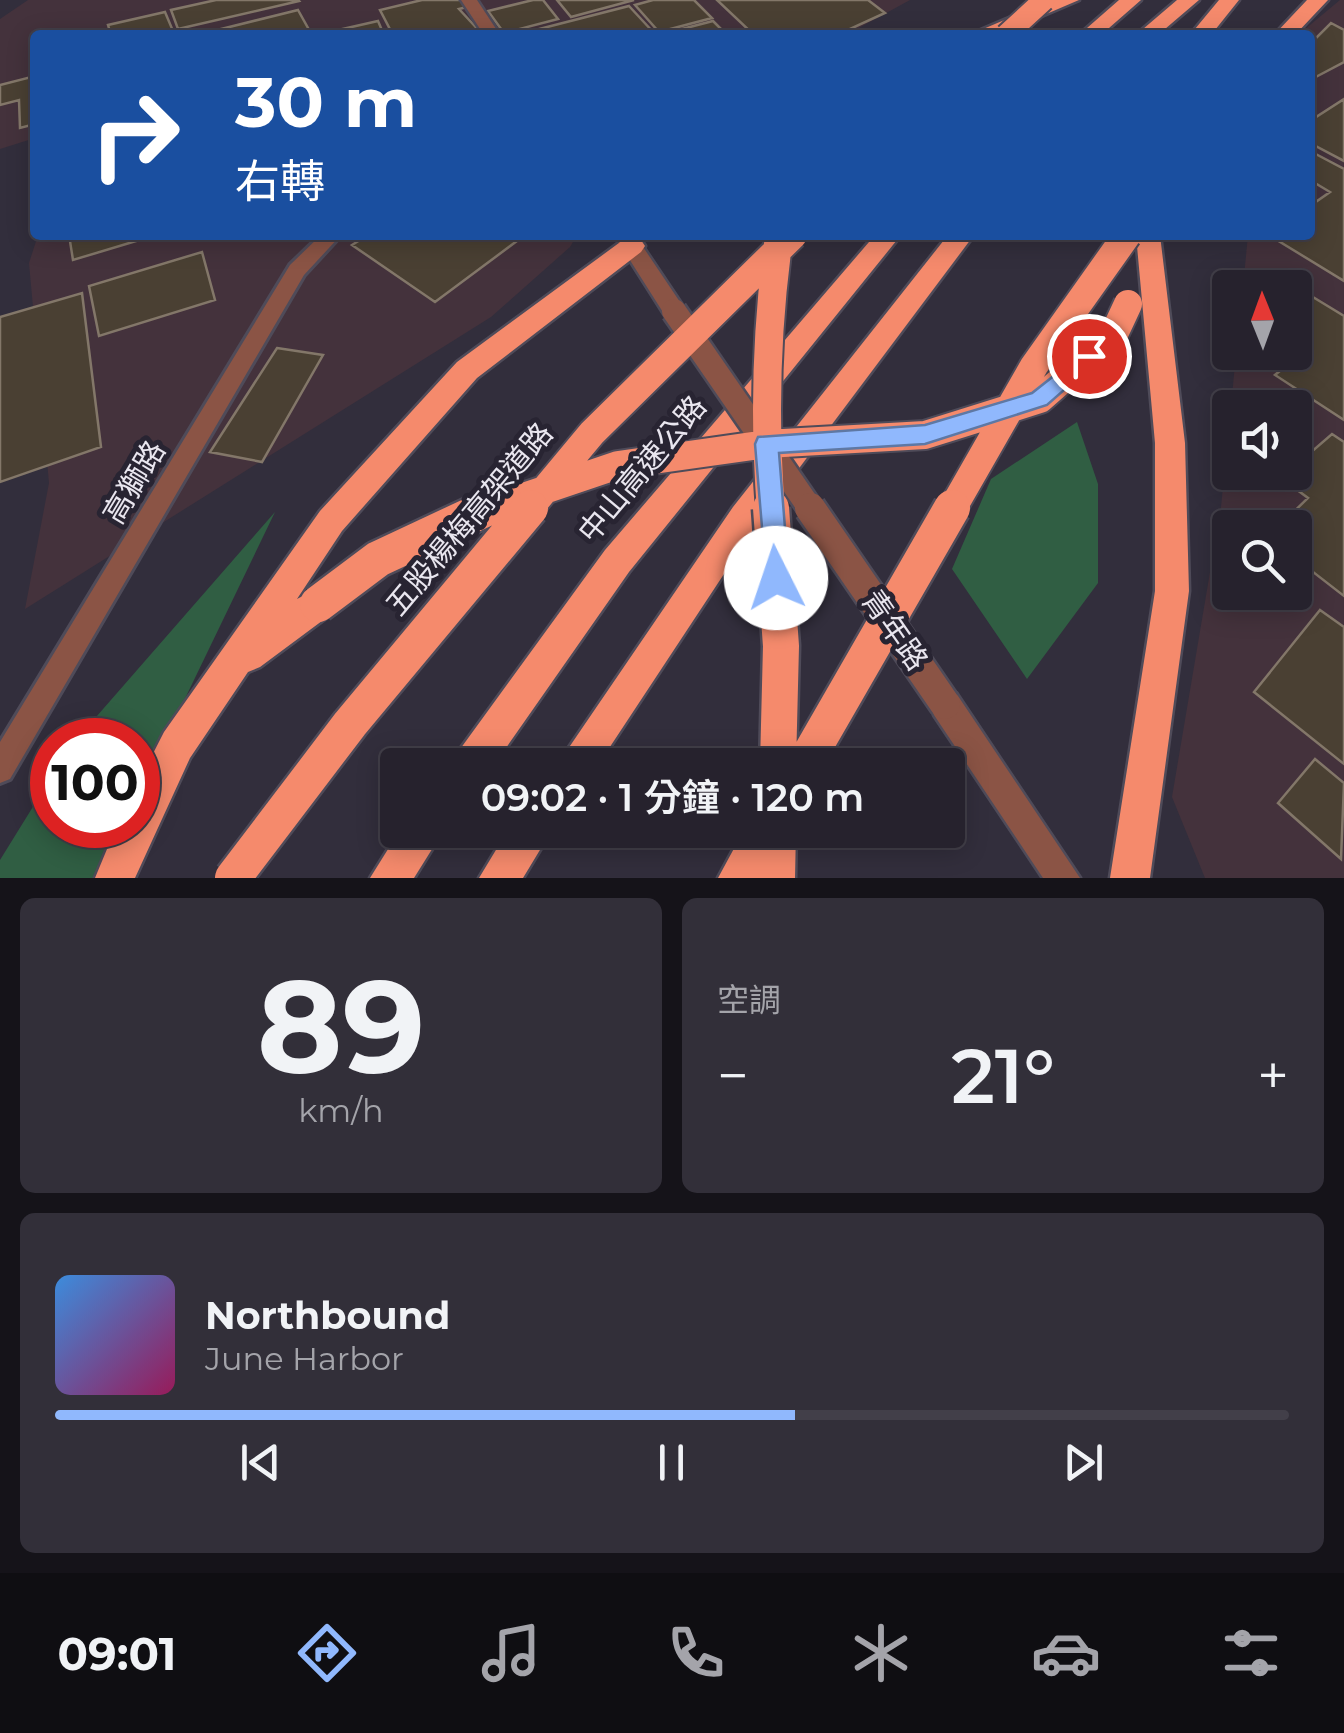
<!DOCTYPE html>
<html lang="zh-TW">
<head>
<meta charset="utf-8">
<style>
  :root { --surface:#26222d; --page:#322f39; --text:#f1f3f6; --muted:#a4a4aa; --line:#423f49; --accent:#90b8fd }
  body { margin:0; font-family:Montserrat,"Noto Sans TC",sans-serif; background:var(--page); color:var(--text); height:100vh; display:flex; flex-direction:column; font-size:38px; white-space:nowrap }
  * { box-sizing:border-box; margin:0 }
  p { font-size:32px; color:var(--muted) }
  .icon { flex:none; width:55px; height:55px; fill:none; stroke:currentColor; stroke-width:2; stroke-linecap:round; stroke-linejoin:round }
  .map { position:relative; height:878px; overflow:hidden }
  .details { display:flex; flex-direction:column; gap:20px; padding:20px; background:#151319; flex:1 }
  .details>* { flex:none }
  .top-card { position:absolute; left:30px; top:30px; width:1285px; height:210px; border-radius:10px; box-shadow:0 5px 25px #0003,0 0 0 2px var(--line); background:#1a4fa0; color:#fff; overflow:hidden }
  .needle { width:65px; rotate:359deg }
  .controls { position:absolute; left:1212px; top:270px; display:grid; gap:20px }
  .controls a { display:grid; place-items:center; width:100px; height:100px; border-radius:10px; background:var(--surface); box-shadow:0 5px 25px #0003,0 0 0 2px var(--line); font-size:50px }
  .speed { position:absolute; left:30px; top:718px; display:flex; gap:20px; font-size:50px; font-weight:700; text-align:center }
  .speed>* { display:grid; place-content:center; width:130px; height:130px; border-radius:50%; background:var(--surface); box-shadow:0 5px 25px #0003,0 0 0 2px var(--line); line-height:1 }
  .speed .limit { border:15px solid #d22; background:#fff; color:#111 }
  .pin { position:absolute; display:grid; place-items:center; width:85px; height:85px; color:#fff; margin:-42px; border:5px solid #fff; border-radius:50%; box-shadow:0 2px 10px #0007 }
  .me { position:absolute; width:110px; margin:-55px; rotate:356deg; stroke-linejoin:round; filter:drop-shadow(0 0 8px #0008) }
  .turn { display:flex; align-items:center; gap:35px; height:210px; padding:0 40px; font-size:45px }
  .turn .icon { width:130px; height:130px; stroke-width:2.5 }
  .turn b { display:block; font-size:70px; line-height:85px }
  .big { font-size:75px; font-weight:600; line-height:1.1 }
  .details .widget { flex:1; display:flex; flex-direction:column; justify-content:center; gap:15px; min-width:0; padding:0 35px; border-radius:15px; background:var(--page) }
  .details .dial { align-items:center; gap:0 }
  .dial b { font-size:130px; line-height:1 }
  .song { display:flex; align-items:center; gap:30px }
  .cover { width:120px; height:120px; border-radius:15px; background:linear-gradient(135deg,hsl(210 70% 55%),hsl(330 70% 35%)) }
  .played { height:10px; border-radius:5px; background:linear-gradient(90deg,var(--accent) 60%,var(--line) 60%) }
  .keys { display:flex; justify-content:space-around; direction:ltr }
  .heat { display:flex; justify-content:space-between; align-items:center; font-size:55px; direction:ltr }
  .details .tiles { flex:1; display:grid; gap:20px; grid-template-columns:1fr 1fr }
  .widget:last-child { grid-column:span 2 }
  .trip { position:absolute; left:380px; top:748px; width:585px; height:100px; border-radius:10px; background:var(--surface); box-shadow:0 5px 25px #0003,0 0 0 2px var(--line); font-weight:600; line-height:100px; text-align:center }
  .dock { display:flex; height:160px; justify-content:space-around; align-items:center; background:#0f0e12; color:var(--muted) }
  .dock .icon { width:70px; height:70px }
  .dock .current { color:var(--accent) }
  .dock b { font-size:45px; color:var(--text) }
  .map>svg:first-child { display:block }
  .industrial { fill:#44323c; fill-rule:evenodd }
  .green { fill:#305e43 }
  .building { fill:#4a4033; stroke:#837769; stroke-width:2.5 }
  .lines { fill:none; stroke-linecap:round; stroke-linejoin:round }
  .minor-casing { stroke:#4f4b59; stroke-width:6 }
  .tertiary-casing { stroke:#4f4b59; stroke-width:5 }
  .motorway-casing { stroke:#4f4b59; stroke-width:5 }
  .minor { fill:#8b5445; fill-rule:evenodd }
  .tertiary { fill:#8b5445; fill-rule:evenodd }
  .motorway { fill:#f58a6c; fill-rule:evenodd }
  .tertiary-bridge-far1-casing { stroke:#4f4b59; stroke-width:29; stroke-linecap:butt }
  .tertiary-bridge-casing { stroke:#4f4b59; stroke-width:35; stroke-linecap:butt }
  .motorway-bridge-far2-casing { stroke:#4f4b59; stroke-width:25; stroke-linecap:butt }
  .motorway-bridge-far1-casing { stroke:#4f4b59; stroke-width:32; stroke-linecap:butt }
  .motorway-bridge-casing { stroke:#4f4b59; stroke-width:41; stroke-linecap:butt }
  .tertiary-bridge-far1 { stroke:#8b5445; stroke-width:24 }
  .tertiary-bridge { stroke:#8b5445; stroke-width:30 }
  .motorway-bridge-far2 { stroke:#f58a6c; stroke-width:21 }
  .motorway-bridge-far1 { stroke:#f58a6c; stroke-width:28 }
  .motorway-bridge { stroke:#f58a6c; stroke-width:36 }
  .route { fill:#90b8fd; stroke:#5e78a4; stroke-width:2.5 }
  .labels { text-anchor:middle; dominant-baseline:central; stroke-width:10; stroke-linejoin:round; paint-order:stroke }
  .street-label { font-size:30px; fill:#e9e6ef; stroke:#282432 }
</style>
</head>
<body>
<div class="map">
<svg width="1344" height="878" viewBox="0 0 1344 878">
  <rect width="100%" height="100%" fill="#322e3c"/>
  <!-- industrial -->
  <path class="industrial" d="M28,0H910L846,35H35V138L0,149V19Z
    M1340,0H1344V878H1205L1172,797L1221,507L1230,417V472H1295V408L1231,407L1236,353L1295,352V288L1243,287L1248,235H1310V35H1298ZM1230,528H1295V592H1230Z
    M38,235H577L570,247L491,317L25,609L49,483L29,263Z"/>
  <!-- green -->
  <path class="green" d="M1077,422L1098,484V583L1027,679L952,569L991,479Z
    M275,512L138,796V740H76Z
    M52,776V825H123L98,878H0V860Z"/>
  <!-- building -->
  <path class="building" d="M216,0H298L299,1L178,29L171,10Z
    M422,0H466L471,6L459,9L483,35H393L380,10Z
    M533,0H543L558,19L504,33L488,11Z
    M557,0H634L571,17Z
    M653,0H694L712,18L659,32L635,5Z
    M717,0H868L885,13L837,35H754Z
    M629,6L654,33L516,35Z
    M298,10L308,28L281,35H197Z
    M165,12L173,31L111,35L108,25Z
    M378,21L384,35H316Z
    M713,21L727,35H659Z
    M1331,23L1344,30V62L1310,80V44Z
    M35,76V124L20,128L19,100L0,105V85Z
    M1344,99V161L1310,143V121Z
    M1310,151L1344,169V281L1272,237L1310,235V206L1330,192L1310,180Z
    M69,235H156L73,260Z
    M368,235H525L435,302L352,245Z
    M202,252L215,300L99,336L89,286Z
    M1280,277L1344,316V420L1275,375L1299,355L1295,352V288H1265Z
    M82,293L101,447L0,482V317Z
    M277,348L323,355L262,462L210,452Z
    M1332,434L1344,442V596L1295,558V528H1277L1308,498L1281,478L1295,472V466Z
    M1320,610L1344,627V764L1254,692Z
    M1315,759L1344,783L1341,859L1278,803Z"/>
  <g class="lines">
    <defs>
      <path id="minor" d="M321,235H341L304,275L10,779L0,783V742L290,265Z"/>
      <path id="tertiary" d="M461,0H477L500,35H484Z
        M614,235H635L682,305L685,311L682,317H666Z
        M945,689L956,693L1080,878H1043L934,715L930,704L934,693Z"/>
      <path id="motorway" d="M1052,0H1079L997,35H969Z
        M1119,0H1141L1101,35H1079Z
        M1177,0H1199L1158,35H1136Z
        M1219,0H1239L1211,35H1190Z
        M1307,0H1328L1295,35H1274Z
        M875,235H901L629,572L494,765H452L458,752L605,550Z
        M948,235H974L755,527L598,765H557L733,507Z
        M1136,235H1160L1185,443L1189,591L1150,878H1110L1155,591V443Z
        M632,237L641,240L645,246L641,252L477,378L342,531L297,599L318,588L330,593L335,604L330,615L260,667L248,672L190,758L135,878H95L117,825H138V783L164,732L320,511L457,362L623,240Z
        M400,830H444L414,878H370Z
        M508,830H552L523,878H479Z
        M744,830H796L795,878H718Z"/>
    </defs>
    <!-- minor casing -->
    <use href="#minor" class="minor-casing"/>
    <!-- tertiary casing -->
    <use href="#tertiary" class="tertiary-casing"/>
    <!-- motorway casing -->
    <use href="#motorway" class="motorway-casing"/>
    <!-- minor -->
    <use href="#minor" class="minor"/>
    <!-- tertiary -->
    <use href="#tertiary" class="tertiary"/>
    <!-- motorway -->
    <use href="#motorway" class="motorway"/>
    <defs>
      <path id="tertiary-bridge-far1" d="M674,311L812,511"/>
      <path id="tertiary-bridge" d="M810,508L945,704"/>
      <path id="motorway-bridge-far2" d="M1006,35L1044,0"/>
      <path id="motorway-bridge-far1" d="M482,511L618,465L766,444L925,435L1040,399L1114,334L1128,304
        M527,511L592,433L793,235
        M771,511C764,421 766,333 778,244
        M951,511L1034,366L1127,235"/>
      <path id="motorway-bridge" d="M771,508L781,646L778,765
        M318,604L378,559L487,508
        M804,765L952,508
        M233,878L350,724L530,508"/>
    </defs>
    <!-- tertiary-bridge-far1 casing -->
    <use href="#tertiary-bridge-far1" class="tertiary-bridge-far1-casing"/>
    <!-- tertiary-bridge casing -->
    <use href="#tertiary-bridge" class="tertiary-bridge-casing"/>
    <!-- motorway-bridge-far2 casing -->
    <use href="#motorway-bridge-far2" class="motorway-bridge-far2-casing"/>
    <!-- motorway-bridge-far1 casing -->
    <use href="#motorway-bridge-far1" class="motorway-bridge-far1-casing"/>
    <!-- motorway-bridge casing -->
    <use href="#motorway-bridge" class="motorway-bridge-casing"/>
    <!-- tertiary-bridge-far1 -->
    <use href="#tertiary-bridge-far1" class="tertiary-bridge-far1"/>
    <!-- tertiary-bridge -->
    <use href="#tertiary-bridge" class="tertiary-bridge"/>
    <!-- motorway-bridge-far2 -->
    <use href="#motorway-bridge-far2" class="motorway-bridge-far2"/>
    <!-- motorway-bridge-far1 -->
    <use href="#motorway-bridge-far1" class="motorway-bridge-far1"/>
    <!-- motorway-bridge -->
    <use href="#motorway-bridge" class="motorway-bridge"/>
  </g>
  <!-- route -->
  <path class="route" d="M1089,348L1096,350L1100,356L1096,362L1047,405L925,444L779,453L789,578L785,587L776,590L767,587L755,444L758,437L925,425L1032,393Z"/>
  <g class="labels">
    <!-- street labels -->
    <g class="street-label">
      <text transform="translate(642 469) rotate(-50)">中山高速公路</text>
      <text transform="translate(134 482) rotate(-59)">高獅路</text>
      <text transform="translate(469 519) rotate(-50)">五股楊梅高架道路</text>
      <text transform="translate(895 630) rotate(55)">青年路</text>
    </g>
  </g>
</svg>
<div class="controls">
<a><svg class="needle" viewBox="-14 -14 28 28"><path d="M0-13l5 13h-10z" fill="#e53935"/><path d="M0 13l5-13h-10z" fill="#a4a4aa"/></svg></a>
<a><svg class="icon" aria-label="sound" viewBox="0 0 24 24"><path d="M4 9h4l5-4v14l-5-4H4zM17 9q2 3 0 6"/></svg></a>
<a><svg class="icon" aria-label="search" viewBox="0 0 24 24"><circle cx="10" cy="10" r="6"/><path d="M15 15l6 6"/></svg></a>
</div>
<div class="speed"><div class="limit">100</div></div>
<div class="pin" style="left:1089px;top:356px;background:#d93025"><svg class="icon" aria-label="arrive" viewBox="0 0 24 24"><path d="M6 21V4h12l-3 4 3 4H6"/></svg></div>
<svg class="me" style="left:776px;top:578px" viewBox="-20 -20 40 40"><circle r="19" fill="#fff"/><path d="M0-13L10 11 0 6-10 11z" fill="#90b8fd"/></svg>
<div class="trip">09:02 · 1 分鐘 · 120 m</div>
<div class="top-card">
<div class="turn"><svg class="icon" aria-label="right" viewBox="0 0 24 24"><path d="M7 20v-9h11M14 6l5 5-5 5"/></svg><div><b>30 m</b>右轉</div></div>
</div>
</div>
<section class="details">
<div class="tiles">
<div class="widget dial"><b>89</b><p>km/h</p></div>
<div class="widget"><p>空調</p>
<div class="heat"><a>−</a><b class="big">21°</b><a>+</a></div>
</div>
<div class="widget">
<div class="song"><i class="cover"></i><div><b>Northbound</b><p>June Harbor</p></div></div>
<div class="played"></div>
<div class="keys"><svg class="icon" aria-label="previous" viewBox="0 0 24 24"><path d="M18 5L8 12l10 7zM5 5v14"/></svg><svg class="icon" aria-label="pause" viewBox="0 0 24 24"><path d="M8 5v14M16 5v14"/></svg><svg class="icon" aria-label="next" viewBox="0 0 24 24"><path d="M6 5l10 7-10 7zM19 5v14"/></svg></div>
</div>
</div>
</section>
<nav class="dock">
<b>09:01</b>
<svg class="icon current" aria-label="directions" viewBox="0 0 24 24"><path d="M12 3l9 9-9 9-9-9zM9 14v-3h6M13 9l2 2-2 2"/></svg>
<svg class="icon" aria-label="music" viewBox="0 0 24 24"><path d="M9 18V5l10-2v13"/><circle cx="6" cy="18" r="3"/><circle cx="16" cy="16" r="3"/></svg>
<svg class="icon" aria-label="phone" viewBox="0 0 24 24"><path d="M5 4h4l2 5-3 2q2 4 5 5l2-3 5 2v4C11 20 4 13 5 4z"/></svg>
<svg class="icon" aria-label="climate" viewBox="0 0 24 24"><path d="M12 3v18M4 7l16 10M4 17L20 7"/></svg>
<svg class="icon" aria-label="car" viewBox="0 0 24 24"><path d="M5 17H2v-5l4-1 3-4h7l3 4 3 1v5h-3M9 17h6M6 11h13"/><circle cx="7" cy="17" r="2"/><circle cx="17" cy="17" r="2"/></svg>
<svg class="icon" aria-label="filters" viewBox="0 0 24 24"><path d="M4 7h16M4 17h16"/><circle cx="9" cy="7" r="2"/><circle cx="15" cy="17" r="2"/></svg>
</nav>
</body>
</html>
